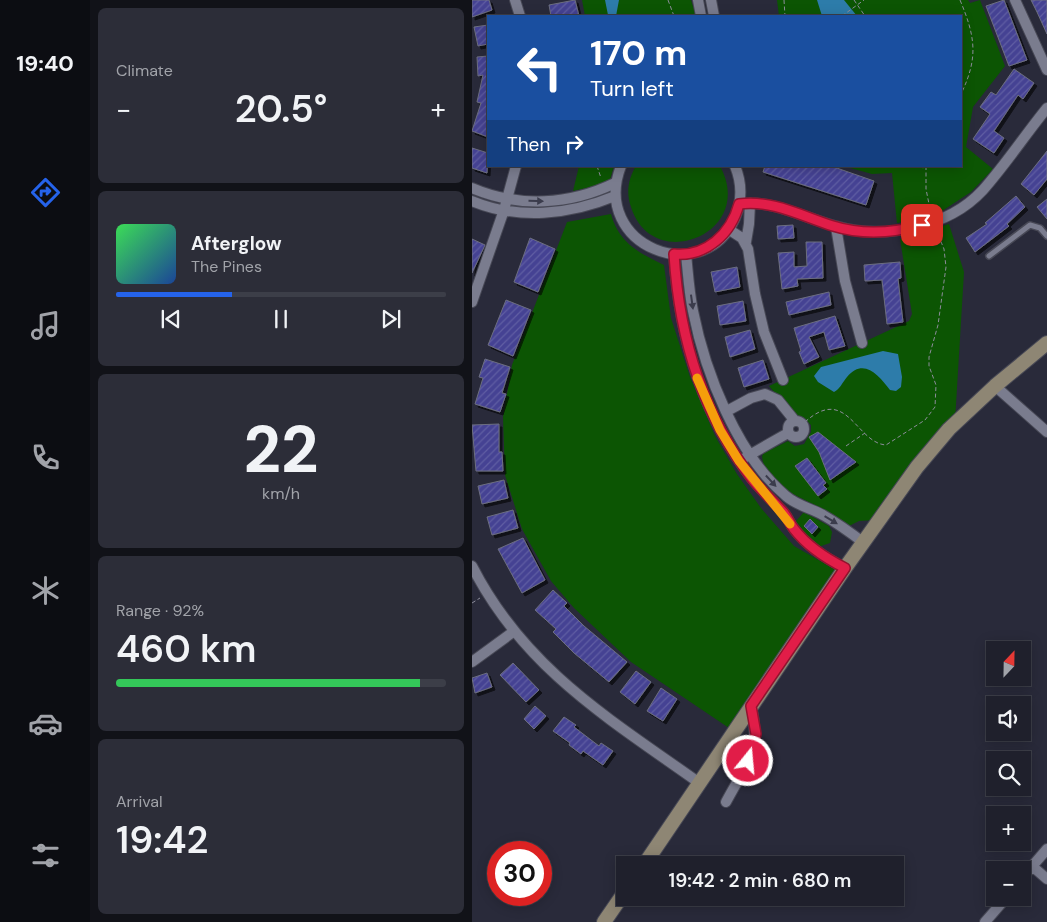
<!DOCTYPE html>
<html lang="en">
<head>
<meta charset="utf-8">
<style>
  :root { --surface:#1f202c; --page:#2c2d38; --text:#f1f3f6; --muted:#a1a3a9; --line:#3c3e48; --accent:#2563eb }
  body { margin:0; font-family:"DM Sans",sans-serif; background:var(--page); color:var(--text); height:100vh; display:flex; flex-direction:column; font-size:19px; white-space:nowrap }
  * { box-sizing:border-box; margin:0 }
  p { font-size:16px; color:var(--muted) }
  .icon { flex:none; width:28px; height:28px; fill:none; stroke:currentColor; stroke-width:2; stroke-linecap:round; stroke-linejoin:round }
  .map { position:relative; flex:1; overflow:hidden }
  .side { display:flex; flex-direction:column; gap:8px; padding:8px; background:#111218; width:382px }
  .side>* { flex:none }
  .top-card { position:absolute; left:15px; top:15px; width:475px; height:152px; border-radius:0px; box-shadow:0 2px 12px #0003,0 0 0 1px var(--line); background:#1a4fa0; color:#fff; overflow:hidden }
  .needle { width:32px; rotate:22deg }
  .buttons { position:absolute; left:514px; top:641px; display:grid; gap:10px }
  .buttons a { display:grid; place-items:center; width:45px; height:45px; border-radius:0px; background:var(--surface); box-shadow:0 2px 12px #0003,0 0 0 1px var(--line); font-size:25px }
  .speed { position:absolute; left:15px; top:841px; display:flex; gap:10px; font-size:25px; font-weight:700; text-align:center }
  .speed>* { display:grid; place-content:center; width:65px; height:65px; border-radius:50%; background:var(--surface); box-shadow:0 2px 12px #0003,0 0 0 1px var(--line); line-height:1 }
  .speed .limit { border:8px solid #d22; background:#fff; color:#111 }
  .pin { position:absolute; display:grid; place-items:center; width:42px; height:42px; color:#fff; margin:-21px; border-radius:10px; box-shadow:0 2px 8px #0006 }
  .me { position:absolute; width:55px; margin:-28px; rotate:17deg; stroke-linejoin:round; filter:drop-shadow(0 0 4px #0008) }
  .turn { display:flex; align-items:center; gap:18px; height:105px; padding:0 20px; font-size:22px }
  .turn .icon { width:65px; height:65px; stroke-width:2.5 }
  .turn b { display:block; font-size:35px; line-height:42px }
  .then { display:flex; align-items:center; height:48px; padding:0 20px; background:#0003; gap:10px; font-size:19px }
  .big { font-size:38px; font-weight:600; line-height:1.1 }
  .side .tile { flex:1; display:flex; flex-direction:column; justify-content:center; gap:8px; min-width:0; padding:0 18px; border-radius:8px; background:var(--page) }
  .side .dial { align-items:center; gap:0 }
  .dial b { font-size:65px; line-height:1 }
  .song { display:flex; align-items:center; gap:15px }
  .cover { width:60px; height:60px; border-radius:8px; background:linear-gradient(135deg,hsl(130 70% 55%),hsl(220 70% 35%)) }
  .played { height:5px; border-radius:2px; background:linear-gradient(90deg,var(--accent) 35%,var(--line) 35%) }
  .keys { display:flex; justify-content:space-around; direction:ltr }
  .heat { display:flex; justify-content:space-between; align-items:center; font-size:28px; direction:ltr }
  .charge { height:8px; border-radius:4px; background:linear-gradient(90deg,#34c759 92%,var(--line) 0) }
  .trip { position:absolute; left:144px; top:856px; width:288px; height:50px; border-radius:0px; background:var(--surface); box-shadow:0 2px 12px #0003,0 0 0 1px var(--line); font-weight:600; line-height:50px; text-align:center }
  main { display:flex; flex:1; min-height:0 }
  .tab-bar { display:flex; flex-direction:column; width:90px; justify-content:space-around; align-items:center; background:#0c0d12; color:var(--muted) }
  .tab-bar .icon { width:35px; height:35px }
  .tab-bar .selected { color:var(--accent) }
  .tab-bar b { font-size:22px; color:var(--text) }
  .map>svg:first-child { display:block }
  .green { fill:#0c5503 }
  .water { fill:#2d7caa }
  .building { fill:url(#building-hatch); stroke:#6c6e80; filter:url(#shadow) }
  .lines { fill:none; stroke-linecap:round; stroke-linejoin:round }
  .lane-casing { stroke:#474855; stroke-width:8 }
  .street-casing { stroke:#474855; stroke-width:12 }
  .secondary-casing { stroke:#474855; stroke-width:16 }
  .path { stroke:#8c8d9b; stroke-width:1; stroke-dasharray:4 2.5; stroke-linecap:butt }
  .lane { stroke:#7a7c8e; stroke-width:5 }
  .street { stroke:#7a7c8e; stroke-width:10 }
  .secondary { stroke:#8e8674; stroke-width:14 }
  .oneway { fill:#3b3c4c }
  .route-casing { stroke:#92132f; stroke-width:12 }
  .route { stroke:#e11d48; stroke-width:9 }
  .slow { stroke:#f59e0b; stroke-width:9 }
</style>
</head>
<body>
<main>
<nav class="tab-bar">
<b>19:40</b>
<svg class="icon selected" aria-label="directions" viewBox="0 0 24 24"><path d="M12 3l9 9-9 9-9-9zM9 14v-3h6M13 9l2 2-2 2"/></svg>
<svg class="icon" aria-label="music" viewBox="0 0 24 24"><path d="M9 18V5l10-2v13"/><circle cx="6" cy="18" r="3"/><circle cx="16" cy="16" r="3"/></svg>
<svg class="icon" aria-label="phone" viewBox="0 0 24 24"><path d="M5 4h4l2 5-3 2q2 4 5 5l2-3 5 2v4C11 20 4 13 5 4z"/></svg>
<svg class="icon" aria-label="climate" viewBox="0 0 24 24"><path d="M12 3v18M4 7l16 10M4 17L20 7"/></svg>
<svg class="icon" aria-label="car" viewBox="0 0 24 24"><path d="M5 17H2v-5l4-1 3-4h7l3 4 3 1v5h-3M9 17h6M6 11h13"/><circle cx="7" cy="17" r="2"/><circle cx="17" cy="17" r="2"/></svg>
<svg class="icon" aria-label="filters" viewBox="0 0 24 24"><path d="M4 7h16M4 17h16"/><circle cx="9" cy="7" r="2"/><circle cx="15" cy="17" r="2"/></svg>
</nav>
<section class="side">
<div class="tile"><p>Climate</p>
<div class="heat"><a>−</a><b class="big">20.5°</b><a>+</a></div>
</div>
<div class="tile">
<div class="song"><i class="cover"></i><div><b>Afterglow</b><p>The Pines</p></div></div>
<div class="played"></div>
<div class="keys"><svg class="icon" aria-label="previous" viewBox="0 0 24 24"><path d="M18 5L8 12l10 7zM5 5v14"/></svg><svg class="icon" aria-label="pause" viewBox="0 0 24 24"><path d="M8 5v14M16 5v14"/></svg><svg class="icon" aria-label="next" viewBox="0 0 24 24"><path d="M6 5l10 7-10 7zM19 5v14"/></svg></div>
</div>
<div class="tile dial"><b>22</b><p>km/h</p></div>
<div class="tile"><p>Range · 92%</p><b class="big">460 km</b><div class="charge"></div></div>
<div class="tile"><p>Arrival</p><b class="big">19:42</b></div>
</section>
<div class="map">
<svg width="575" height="922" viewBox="0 0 575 922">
  <defs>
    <pattern id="building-hatch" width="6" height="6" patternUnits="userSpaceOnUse" patternTransform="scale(1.25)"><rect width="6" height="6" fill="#454293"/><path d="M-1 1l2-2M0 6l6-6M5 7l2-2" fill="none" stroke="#605ea3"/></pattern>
    <filter id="shadow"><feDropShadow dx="3" dy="3" stdDeviation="0" flood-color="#0009"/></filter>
  </defs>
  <rect width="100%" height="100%" fill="#292a3a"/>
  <!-- green -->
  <path class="green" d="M110,0H219L224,16H113Z
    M305,0H496L498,3L508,0L533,66L501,107L494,147L521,169L499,192L464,215L425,223L420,173L400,174L371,166H489V16H307Z
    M107,166H142L137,183L101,191Z
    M164,166H248C285,234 180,275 159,207C154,193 156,179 164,166Z
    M139,214C147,243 167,253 192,265L199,318L218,377L243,436L265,474L289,508L322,546L364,570L257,728L159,662L102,608L79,581L50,529L33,475L31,417L40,365L95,222Z
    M477,224L492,272L483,421L403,520L387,521L375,527C366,520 357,513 346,507C324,494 293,486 290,456L292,453L316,441L323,446L332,444L339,432V425L333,419L323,417L297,386L437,321L440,314L428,239Z
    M332,512L357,526L360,532L358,543L346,547L341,544L324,521Z"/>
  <!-- water -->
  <path class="water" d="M133,0H147L144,16L136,15Z
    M345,0H372L385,16H350Z
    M411,351L426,354L430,377L429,387L424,391L418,390C407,376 392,357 375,377C370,383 368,389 362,392L346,382L342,376L349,367Z"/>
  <!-- building -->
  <path class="building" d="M0,0H17L20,10L0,17Z
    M103,0L107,16H79L77,5Z
    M532,0L555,60L537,66L514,6Z
    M559,0H575V34L565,12Z
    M16,25V44L6,46L2,27Z
    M16,56V137L0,131L9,103L5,102L11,75L6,76L5,57Z
    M542,69L562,83L551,99L546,95L522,131L532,138L522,153L501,139L518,114L508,107L519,92L524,95Z
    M0,148L16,153L15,173L0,168Z
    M575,151V179L562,195L549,184Z
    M293,166H359L402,181L394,205L291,172Z
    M544,196L553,207L535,224L537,226L503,252L494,238L515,224L513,223Z
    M575,199V219L565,207Z
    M321,225L322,238L306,239L305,226Z
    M58,238L83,249L66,292L42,282Z
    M0,239L13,245L0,273Z
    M334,242H350L351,278L325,279L326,286L310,289L306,253L322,252V267L335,266Z
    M428,262L429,278L426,279L431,322L415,324L410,280L393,281L392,265Z
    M265,267L268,287L243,292L239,272Z
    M357,292L359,305L317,315L314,302Z
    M34,300L59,310L41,356L16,345Z
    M271,301L274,321L248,325L245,306Z
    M363,316L373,346L357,350L352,332L337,337L347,357L332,364L327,352L329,351L322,328Z
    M278,330L283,349L258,357L253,337Z
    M13,359L38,367L30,393L34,394L28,412L3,404L11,378L7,377Z
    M291,360L297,379L272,387L266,368Z
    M27,424V452H30L31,471H4L0,425Z
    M346,432L384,462L358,480L347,452L337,437Z
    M335,458L354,483L351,485L355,489L346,496L323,466Z
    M32,480L36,498L10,504L6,486Z
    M41,510L46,528L20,535L15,517Z
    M338,519L346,527L340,534L332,526Z
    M51,538L73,580L50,593L26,549Z
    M81,590L95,603L92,606L112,626L155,662L137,682L102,653L81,632L84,629L63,610Z
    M41,663L67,690L54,702L28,675Z
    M164,671L179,682L163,704L148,692Z
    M15,673L20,687L3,693L0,678Z
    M189,688L205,699L191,721L175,711Z
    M63,706L74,716L62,729L52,719Z
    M92,717L104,725L102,727L127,746L129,743L141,751L131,765L111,751L109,754L97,745L98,743L81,731Z"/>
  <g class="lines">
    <defs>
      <path id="lane" d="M517,256L558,225L568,228L575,236"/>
      <path id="street" d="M43,0L48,16
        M226,0L229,16
        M239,0L242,16
        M543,0L575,70
        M149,166C118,246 231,290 263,218C270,201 270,183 263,166
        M0,188C47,208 98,205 143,183
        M0,201C46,220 97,215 143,196
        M267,204C300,199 332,218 363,226C412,240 476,228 511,190C534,164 553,135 575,108
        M364,227L373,281L390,343
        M256,229L270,238L276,249L283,294L292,332L311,380
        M274,242L277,224L278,203
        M202,254C207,336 229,414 281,480C291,492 302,502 312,513C316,518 318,524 322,529C336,547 353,558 373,568
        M214,254C216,273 217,292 221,311C233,372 265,455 314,496C324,505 338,508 351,515C365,523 379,533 392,543
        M0,302L32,210L44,166
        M523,386L575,432
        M255,411L279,398L293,394L306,400L323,421
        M316 429a8 8 0 1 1 16 0a8 8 0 1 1-16 0Z
        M274,457L316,433
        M0,566C52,668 136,718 226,782
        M0,662L41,632
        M254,802C274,764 290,751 279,706
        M560,866L575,879
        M550,878L575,849
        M513,922L534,898"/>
      <path id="secondary" d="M172,865L373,568L445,467L477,429L523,386L575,343
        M132,922L152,893"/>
    </defs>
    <!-- lane casing -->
    <use href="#lane" class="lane-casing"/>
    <!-- street casing -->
    <use href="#street" class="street-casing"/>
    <!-- secondary casing -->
    <use href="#secondary" class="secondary-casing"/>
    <!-- path -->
    <path class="path" d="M196,0L202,16
      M312,0L313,16
      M382,0L393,16
      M488,0C503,36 507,57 489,94
      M370,16L392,0
      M125,166L129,178
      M441,166L453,168
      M454,166V189L459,214
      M333,422C375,384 384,443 414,445L453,420L463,407L464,385L457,366V357L466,325L474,267L472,249L465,232
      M374,446L393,433
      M0,603L8,598"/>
    <!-- lane -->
    <use href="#lane" class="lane"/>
    <!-- street -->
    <use href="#street" class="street"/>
    <!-- secondary -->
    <use href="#secondary" class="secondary"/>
  </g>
  <!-- one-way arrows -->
  <defs><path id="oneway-solid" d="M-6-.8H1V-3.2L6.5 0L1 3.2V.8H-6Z" transform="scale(1.25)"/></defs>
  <g class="oneway">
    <use href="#oneway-solid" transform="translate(64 201) rotate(1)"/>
    <use href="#oneway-solid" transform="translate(220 302) rotate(82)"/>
    <use href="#oneway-solid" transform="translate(299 481) rotate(47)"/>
    <use href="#oneway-solid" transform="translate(359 520) rotate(31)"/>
  </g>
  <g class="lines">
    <defs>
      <path id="route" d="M276,761L284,734L279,706L373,568C353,558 336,547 322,529C318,524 316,518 312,513C302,502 291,492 281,480C230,414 207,336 202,254C234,257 259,234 267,204C299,199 332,217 361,226C390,235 421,233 450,225"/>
    </defs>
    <!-- route casing -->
    <use href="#route" class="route-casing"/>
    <!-- route -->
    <use href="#route" class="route"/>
    <!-- slow -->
    <path class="slow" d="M225,378L248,430L267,461L318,524"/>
  </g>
</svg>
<div class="buttons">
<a><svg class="needle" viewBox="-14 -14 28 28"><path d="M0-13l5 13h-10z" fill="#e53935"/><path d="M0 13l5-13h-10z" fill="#a1a3a9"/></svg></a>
<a><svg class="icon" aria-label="sound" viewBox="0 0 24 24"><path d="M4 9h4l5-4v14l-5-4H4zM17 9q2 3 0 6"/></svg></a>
<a><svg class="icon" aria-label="search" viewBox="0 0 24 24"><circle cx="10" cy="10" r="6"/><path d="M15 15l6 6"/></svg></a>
<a>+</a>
<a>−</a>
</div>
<div class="speed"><div class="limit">30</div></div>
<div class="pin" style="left:450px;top:225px;background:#d93025"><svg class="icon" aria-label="arrive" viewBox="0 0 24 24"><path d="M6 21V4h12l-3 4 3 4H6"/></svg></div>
<svg class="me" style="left:276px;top:761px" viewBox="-20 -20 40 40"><circle r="17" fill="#e11d48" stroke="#fff" stroke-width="3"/><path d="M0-11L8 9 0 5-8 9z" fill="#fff"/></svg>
<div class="trip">19:42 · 2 min · 680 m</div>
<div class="top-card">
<div class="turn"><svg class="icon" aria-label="left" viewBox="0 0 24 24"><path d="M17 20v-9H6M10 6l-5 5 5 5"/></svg><div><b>170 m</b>Turn left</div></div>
<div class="then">Then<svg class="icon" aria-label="right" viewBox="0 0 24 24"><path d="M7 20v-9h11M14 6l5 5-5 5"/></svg></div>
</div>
</div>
</main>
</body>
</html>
